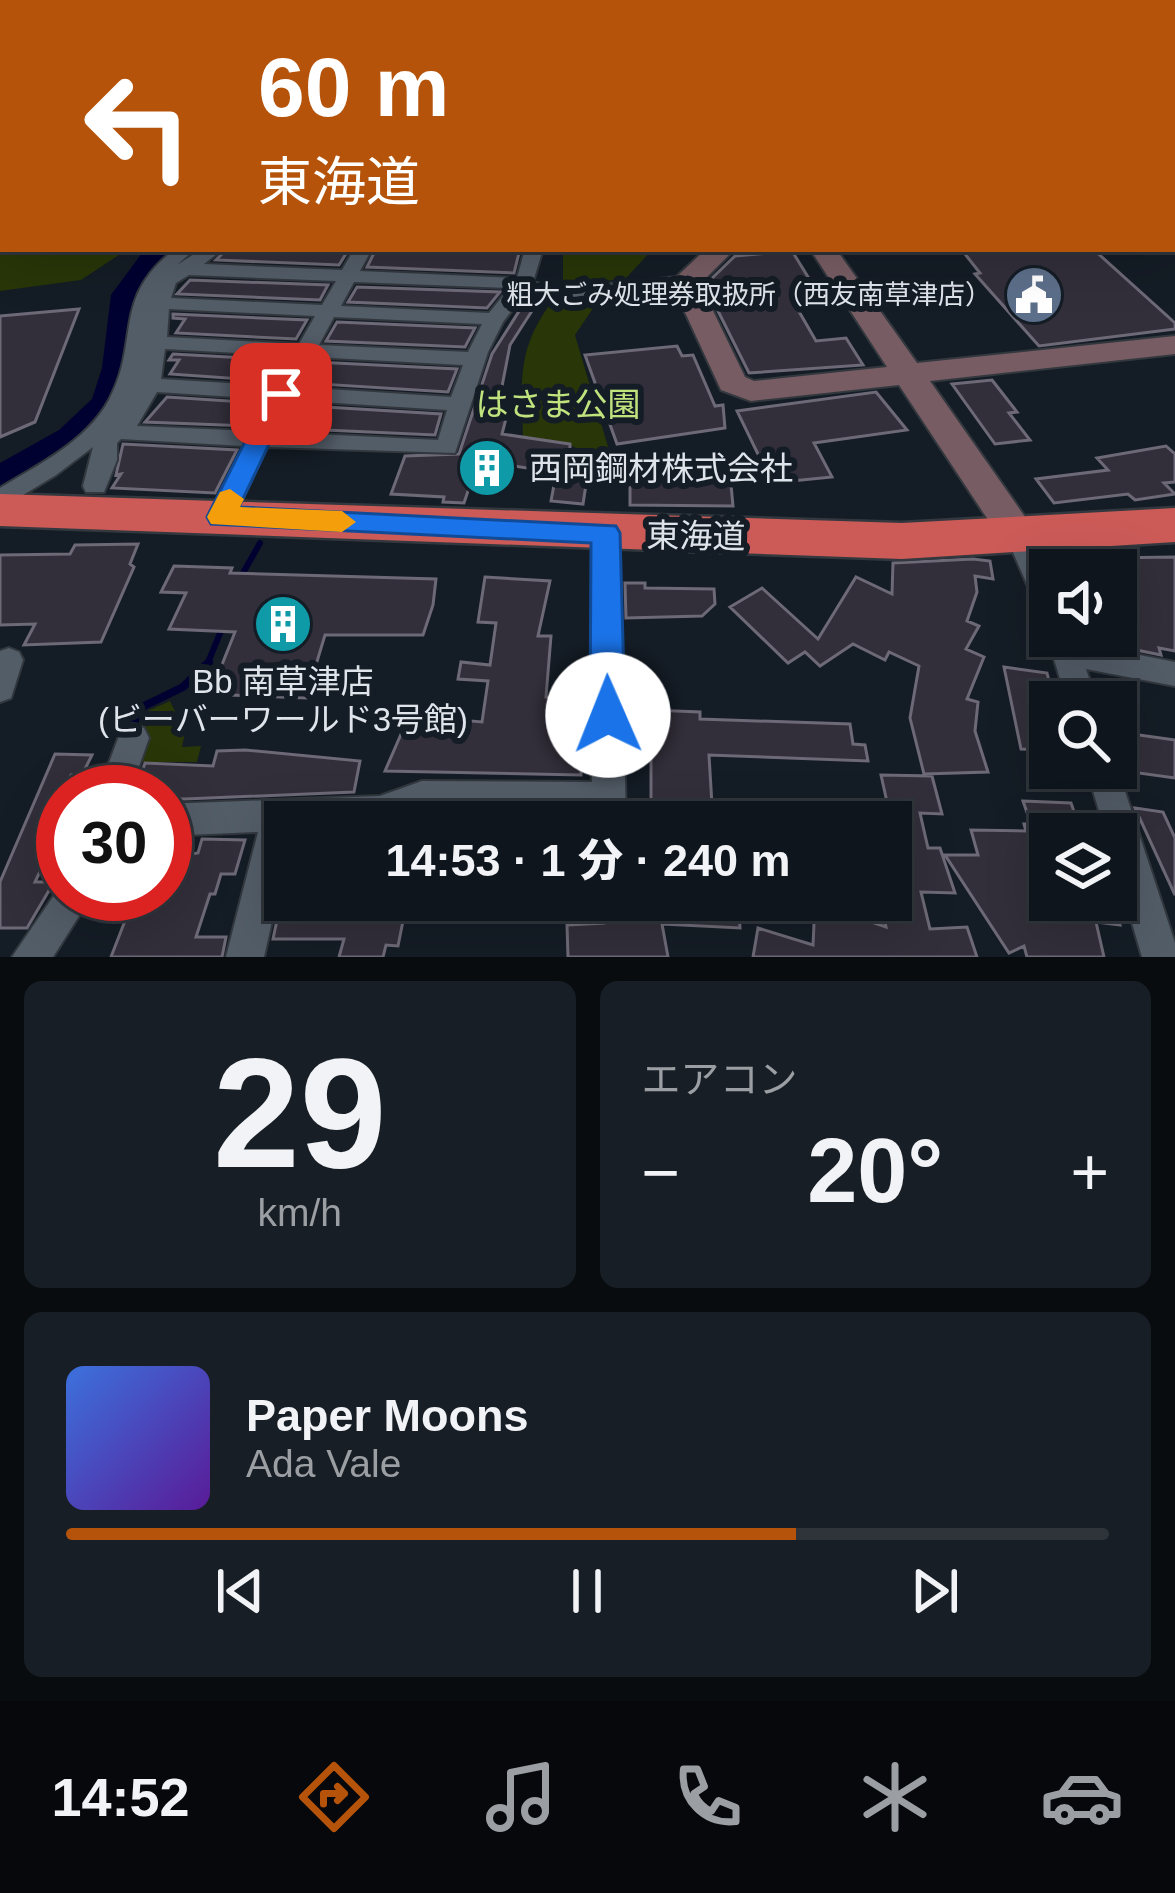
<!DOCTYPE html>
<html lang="ja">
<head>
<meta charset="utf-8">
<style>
  :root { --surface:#0f151c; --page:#181e25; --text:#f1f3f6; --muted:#9b9fa3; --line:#2f343b; --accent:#b45309 }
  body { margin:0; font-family:Helvetica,"Noto Sans JP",sans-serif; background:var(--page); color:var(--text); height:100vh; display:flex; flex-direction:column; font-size:45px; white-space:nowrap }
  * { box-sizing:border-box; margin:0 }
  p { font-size:39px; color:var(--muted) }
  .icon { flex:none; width:66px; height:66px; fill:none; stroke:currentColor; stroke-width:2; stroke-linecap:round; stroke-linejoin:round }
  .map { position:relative; height:957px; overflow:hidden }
  .details { display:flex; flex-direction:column; gap:24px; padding:24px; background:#080c0f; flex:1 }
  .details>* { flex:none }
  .top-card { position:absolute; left:0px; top:0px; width:1176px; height:252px; box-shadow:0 12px 48px #0002,0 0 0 3px var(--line); background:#b45309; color:#fff; overflow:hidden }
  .tools { position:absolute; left:1029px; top:549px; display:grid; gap:24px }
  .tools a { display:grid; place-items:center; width:108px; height:108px; border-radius:0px; background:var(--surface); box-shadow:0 12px 48px #0002,0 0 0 3px var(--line); font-size:60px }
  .speed { position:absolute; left:36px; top:765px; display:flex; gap:24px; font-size:60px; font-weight:700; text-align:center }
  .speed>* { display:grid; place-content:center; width:156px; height:156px; border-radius:50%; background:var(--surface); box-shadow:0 12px 48px #0002,0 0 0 3px var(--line); line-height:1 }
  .speed .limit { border:18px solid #d22; background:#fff; color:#111 }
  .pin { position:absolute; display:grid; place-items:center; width:102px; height:102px; color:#fff; margin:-51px; border-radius:24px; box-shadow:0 6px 18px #0006 }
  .me { position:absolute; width:132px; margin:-66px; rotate:359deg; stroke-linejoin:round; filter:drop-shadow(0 0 9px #0008) }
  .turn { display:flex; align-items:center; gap:42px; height:252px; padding:0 60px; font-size:54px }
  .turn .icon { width:156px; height:156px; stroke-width:2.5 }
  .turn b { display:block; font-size:84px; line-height:102px }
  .big { font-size:90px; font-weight:800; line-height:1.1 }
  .details .tile { flex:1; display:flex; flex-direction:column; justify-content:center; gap:18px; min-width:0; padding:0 42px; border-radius:18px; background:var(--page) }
  .details .dial { align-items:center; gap:0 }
  .dial b { font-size:156px; line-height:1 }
  .song { display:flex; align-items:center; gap:36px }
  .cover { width:144px; height:144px; border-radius:18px; background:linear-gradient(135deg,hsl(220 70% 55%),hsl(270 70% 35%)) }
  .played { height:12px; border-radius:6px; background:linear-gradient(90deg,var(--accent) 70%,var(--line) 70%) }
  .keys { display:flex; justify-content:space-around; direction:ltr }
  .heat { display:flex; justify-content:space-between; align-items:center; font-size:66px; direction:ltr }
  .details .tiles { flex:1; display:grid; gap:24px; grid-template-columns:1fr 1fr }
  .tile:last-child { grid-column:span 2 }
  .trip { position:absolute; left:264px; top:801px; width:648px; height:120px; border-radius:0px; background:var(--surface); box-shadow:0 12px 48px #0002,0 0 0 3px var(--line); font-weight:800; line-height:120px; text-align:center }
  .tab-bar { display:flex; height:192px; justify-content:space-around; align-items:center; background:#06080b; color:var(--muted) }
  .tab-bar .icon { width:84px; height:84px }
  .tab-bar .active { color:var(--accent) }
  .tab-bar b { font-size:54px; color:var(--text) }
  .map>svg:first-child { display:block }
  .green { fill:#283608 }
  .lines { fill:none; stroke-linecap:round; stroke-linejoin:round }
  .stream-far2 { stroke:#000031; stroke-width:3 }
  .stream-far1 { stroke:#000031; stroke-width:6 }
  .stream { stroke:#000031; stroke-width:8 }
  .river { fill:#000031; fill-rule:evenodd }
  .building { fill:#322e3a; stroke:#6d6976; stroke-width:3 }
  .street-casing { stroke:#32383e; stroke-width:4 }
  .secondary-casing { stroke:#32383e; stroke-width:4 }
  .primary-casing { stroke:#32383e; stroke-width:5 }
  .highway-casing { stroke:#32383e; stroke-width:5 }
  .street { fill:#535d68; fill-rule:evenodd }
  .secondary { fill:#775c63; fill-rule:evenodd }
  .primary { fill:#9c5c5e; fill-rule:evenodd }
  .highway { fill:#cc5b58; fill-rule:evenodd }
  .route { fill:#1a73e8; stroke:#114b97; stroke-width:3 }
  .slow { fill:#f59e0b }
  .labels { text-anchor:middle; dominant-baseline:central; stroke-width:12; stroke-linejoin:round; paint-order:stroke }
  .far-poi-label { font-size:27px; fill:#dee4ea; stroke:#141c25; text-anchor:end }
  .park-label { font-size:33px; fill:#c0e37e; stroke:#141c25 }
  .poi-label { font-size:33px; fill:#dee4ea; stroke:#141c25; text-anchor:start }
  .street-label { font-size:33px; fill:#dee4ea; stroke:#141c25 }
</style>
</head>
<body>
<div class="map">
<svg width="1175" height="957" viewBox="0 0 1175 957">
  <rect width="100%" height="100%" fill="#141c25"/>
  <!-- green -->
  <path class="green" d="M0,213L3,249H128L81,280L0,291Z
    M563,249H653L626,278L571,286L563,284Z
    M602,295L575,335L614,467L564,442L523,436C521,378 517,347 554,299Z
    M170,701L185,732L182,747L201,746L197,762H138L148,734L134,733L141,714Z"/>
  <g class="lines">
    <!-- stream-far2 -->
    <path class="stream-far2" d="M964,0L970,3"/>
    <!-- stream-far1 -->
    <path class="stream-far1" d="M239,580L260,543
      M207,665L223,626"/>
    <!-- stream -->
    <path class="stream" d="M132,731L140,708L183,687L209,662"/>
    <!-- river -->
    <path class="river" d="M28,0H49L51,3H30Z
      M197,0H216L218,3H199Z
      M1149,0H1174L1175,4L1173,7V3Z
      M145,249H174L142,295L135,381L120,413L72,457L0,492V463L59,430L92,399L102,368L111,295Z"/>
  </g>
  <!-- building -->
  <path class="building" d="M227,249H349L339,265L216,260Z
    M376,249L470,250L519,253L514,273L367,267Z
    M961,249H1093L1175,323V329L1039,346L975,274L980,273Z
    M792,251L826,306L797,308L816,341L846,338L863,365L749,373L705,285L735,256Z
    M190,280L328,285L320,300L177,294Z
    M357,287L500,292L487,308L348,302Z
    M528,297L539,300L510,345L498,407L508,411L502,434L570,444V450L538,454L539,470L508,465L499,490L469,488L464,503L443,502L444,497L391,494L405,456L459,454L492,354Z
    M79,309L35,422L0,437V316Z
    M173,314L307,320L296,339L176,333L185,319L173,318Z
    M337,322L475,328L465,347L326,341Z
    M677,346L682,356L693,355L715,406L723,405L725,428L617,444L585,355Z
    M173,354L285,360L272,381L170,374L179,360H169Z
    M315,362L457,369L448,392L303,383Z
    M992,380L1017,412L1009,413L1030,440L995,444L952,384Z
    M876,392L907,430L814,443L832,477L772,483L737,411Z
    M167,397L261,403L249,426L145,422Z
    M292,405L441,414L435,435L281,428Z
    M123,444L237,450L215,493L112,488L121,474L116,475Z
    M1166,446L1175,454V482L1164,483L1175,494L1135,500L1128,494L1054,503L1036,479L1108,470L1097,458Z
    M557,469L575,470L573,477L587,478L583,504L551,501Z
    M630,471L730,474L733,506L630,505Z
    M138,544L130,564L134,567L101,642L24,645L35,624L0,625V555L70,554L75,545Z
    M1175,557V651L1159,648L1161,655L1117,646L1116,570H1110L1106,558Z
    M973,559L990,561L993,579L975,576L977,592L967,621L979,626L966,649L984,657L967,699L978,702L975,731L988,772L924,774L910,718L919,666L889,652L885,660L853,644L820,666L805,652L788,663L730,607L762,588L818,639L856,577L892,594L893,563Z
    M174,566L232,568L230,573L436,579L433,605L423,635H325L306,698L202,694L210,673L219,672L235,632L169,629L186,593L161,592Z
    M485,577L550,581L538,636H551L546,697L581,698V775L385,771L405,725L434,727L436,718L482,722L488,681L458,679L461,662L490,665L496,623L478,622Z
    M625,583H645V588L714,589L715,604L702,616L626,618Z
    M1004,667L1047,673L1053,697L1050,750L1021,749Z
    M651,710L700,712V719L850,724L853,744L865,745L868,761L709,755L713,822H666V815L651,814Z
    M1132,734L1175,740V778L1124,771L1118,751L1136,749Z
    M245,750L360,761L354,792L185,799L165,798V792L135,791L145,763L213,766L217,751Z
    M55,754L92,755L82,775H71L63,792V831H59L35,882H54L27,928H0V882Z
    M881,775L932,776L942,814L920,813L928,848H940L955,893L921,892L930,929L967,927L977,957H753L758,928L813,945L815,903L886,927L880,900H891V884H908L900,848H891V822H805L801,802H887Z
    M1023,801L1071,803L1082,834H1050V900H1113L1120,925L1096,922L1104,957H1027L1024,946L1009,953L945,855H978L971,830L1026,831L1024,824H1031Z
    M1135,808L1163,812L1175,838V895Z
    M202,839L245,840L235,874H221L215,894H210L196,937H226L222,957H111L128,913H103L110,894H165V858L198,853Z
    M603,900H738L740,928L662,924L668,957H568L567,925L604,923Z
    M341,905L339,915L404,916L398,946L386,945L383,957H339L344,939H273L280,906Z"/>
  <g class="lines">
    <defs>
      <path id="street" d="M10,0H23L26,3H12Z
        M208,0H218L221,3H209Z
        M269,0H279L281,3H269Z
        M430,0H440L443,3H431Z
        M1173,9H1175V16H1173Z
        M3,26V34L0,35V27Z
        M3,67V76L0,77V68Z
        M1173,94H1175V102H1173Z
        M3,107V115L0,116V108Z
        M1173,139H1175V148H1173Z
        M0,148H3V158H0Z
        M175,249H195L177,265L202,249H223L204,264L342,270L354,249H372L360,271L517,278L525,249H543L533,282L559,289L685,276L694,282L685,288L558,301L526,292L503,322L488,352L455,453L267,447L234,517L230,523H212L208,517L244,446L121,439L117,443V460L104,492H86L83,486L93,447L56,475L0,509V488C38,465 87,441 109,400C141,340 111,298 175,249ZM189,275L336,281L322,305L171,298L176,283ZM354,282L509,288L489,313L341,306ZM169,309L315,316L299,344L167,337ZM334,317L482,324L468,352L319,345ZM165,349L292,356L275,386L161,379ZM312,357L463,365L451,397L296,387ZM157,392L268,399L252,431L137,426ZM289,400L447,410L438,440L274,432Z
        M606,524L615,526L619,533L626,822H592V812L422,811L394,822H285V863L264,957H226L258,832L165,836V804L380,796L422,781L592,782L593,533L597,526Z
        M1018,525L1027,527L1050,576V617L1040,614L1005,534L1009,527Z
        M1050,630V636H1075L1078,643L1175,662V686L1086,669L1097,702H1067L1047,636Z
        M9,648L19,652L23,660L11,698L0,702V651Z
        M133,724L144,728L149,738L130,792H98L122,728Z
        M1116,764L1175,943V957H1142L1116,868V834H1106L1086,768H1116Z
        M63,882V894H93L53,957H12Z"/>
      <path id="secondary" d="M330,0H346L348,3H332Z
        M622,0H639L641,3H624Z
        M1173,30H1175V41H1173Z
        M1175,62V74L1173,75V63Z
        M706,249H735L700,284L745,377L754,381L887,367L810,249H836L917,363L1175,336V354L930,381L1037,534L1032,544L1018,548L1004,544L899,385L751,401L721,390L671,282Z"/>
      <path id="primary" d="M859,0H881L883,3H861Z
        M1173,199H1175V215H1173Z"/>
      <path id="highway" d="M0,494L902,523L1175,508V542L902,559L0,526Z"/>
    </defs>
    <!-- street casing -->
    <use href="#street" class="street-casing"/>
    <!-- secondary casing -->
    <use href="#secondary" class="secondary-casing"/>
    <!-- primary casing -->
    <use href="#primary" class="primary-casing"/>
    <!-- highway casing -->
    <use href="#highway" class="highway-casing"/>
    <!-- street -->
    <use href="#street" class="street"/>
    <!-- secondary -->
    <use href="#secondary" class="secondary"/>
    <!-- primary -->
    <use href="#primary" class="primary"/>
    <!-- highway -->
    <use href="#highway" class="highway"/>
  </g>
  <!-- route -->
  <path class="route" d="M281,387L293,394L239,507L616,526L620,533L625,715L620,725L608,730L596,725L590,715L591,543L211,524L207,517L269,394Z"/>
  <!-- slow -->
  <path class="slow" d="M230,489L244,499L240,507L342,511L356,522L342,532L211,524L207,517L220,492Z"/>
  <!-- icons -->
  <defs>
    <symbol id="civic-disc" viewBox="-11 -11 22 22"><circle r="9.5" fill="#5c6f8a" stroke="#141c25"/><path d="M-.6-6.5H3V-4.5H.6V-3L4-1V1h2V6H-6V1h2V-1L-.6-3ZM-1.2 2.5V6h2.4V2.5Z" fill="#fff"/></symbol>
    <symbol id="building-disc" viewBox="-11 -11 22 22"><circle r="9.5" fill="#0f9aa8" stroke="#141c25"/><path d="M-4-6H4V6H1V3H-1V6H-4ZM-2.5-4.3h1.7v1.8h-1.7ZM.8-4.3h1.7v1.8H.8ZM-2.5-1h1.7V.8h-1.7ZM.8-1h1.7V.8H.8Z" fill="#fff"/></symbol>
  </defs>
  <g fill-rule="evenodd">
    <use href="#civic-disc" x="1001" y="262" width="66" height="66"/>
    <use href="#building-disc" x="454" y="435" width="66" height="66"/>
    <use href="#building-disc" x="250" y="591" width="66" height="66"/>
  </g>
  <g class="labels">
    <!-- far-poi labels -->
    <g class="far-poi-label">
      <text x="992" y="295">粗大ごみ処理券取扱所（西友南草津店）</text>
    </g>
    <!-- park labels -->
    <g class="park-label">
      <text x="558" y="404">はさま公園</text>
    </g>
    <!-- poi labels -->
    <g class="poi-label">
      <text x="529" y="468">西岡鋼材株式会社</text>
      <text x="283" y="681" text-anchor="middle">Bb 南草津店<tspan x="283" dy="38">(ビーバーワールド3号館)</tspan></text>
    </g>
    <!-- street labels -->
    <g class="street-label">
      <text transform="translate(696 536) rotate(1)">東海道</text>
    </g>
  </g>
</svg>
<div class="tools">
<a><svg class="icon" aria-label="sound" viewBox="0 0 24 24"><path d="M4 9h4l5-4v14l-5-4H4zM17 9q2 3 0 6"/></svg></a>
<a><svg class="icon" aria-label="search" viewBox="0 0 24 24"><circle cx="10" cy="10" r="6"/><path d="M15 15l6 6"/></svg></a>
<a><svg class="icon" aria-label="layers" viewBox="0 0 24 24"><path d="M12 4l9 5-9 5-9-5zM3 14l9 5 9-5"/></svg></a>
</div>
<div class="speed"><div class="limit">30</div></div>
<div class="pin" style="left:281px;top:394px;background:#d93025"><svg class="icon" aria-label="arrive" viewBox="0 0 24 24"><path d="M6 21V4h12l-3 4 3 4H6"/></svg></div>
<svg class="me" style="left:608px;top:715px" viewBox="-20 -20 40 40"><circle r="19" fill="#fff"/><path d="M0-13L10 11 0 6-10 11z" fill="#1a73e8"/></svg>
<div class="trip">14:53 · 1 分 · 240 m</div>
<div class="top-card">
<div class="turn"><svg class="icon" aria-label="left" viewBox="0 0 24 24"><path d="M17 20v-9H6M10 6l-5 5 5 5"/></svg><div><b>60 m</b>東海道</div></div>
</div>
</div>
<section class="details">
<div class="tiles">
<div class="tile dial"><b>29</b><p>km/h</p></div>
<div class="tile"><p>エアコン</p>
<div class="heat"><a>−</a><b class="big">20°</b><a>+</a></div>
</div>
<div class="tile">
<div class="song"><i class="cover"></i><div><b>Paper Moons</b><p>Ada Vale</p></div></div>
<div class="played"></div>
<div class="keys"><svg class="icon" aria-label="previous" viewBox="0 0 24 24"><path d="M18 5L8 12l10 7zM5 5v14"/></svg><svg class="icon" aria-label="pause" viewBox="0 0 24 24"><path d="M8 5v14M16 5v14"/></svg><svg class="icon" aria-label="next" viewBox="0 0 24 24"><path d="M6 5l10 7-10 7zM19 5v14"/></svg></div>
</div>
</div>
</section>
<nav class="tab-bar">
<b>14:52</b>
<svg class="icon active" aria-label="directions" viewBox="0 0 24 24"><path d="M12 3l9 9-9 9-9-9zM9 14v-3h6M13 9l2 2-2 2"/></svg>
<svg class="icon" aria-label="music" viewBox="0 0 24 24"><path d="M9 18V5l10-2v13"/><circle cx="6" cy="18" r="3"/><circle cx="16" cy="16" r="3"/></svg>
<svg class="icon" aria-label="phone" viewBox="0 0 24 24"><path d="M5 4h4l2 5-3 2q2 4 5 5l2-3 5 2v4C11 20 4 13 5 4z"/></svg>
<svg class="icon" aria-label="climate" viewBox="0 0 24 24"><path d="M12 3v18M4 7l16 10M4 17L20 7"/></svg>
<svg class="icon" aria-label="car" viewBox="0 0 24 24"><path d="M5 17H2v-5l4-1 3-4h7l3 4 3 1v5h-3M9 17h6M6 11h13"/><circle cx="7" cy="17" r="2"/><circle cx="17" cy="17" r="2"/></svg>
</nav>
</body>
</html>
